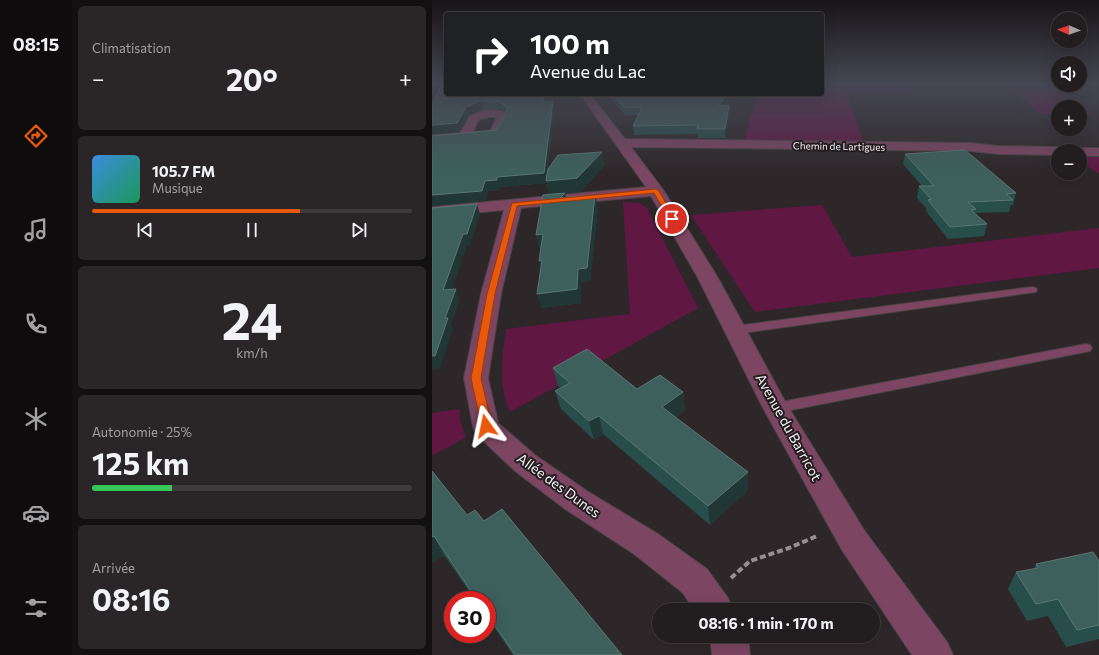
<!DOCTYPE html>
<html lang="fr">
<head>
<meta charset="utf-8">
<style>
  :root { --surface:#221d1f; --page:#2a2628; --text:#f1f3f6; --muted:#a2a2a4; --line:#3f3b3d; --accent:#ea580c }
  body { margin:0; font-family:Commissioner,sans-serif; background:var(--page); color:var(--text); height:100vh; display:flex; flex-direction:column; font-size:15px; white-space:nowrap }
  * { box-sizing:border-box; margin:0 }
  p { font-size:13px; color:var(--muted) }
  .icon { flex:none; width:22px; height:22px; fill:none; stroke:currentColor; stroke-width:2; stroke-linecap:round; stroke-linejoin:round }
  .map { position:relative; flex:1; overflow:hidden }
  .drawer { display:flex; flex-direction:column; gap:6px; padding:6px; background:#131011; width:360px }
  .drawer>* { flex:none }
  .guide { position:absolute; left:12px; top:12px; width:380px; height:84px; border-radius:4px; box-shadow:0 4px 16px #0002,0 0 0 1px var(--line); background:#202124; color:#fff; overflow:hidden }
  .needle { width:26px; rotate:272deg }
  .controls { position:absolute; left:619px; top:12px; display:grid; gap:8px }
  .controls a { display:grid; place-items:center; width:36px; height:36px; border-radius:50%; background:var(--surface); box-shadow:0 4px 16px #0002,0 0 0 1px var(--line); font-size:20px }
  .speed { position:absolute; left:12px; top:591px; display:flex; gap:8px; font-size:20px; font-weight:700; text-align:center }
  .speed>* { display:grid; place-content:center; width:52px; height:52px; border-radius:50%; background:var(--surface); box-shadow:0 4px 16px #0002,0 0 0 1px var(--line); line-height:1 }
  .speed .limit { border:6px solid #d22; background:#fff; color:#111 }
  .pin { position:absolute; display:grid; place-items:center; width:34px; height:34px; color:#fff; margin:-17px; border:2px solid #fff; border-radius:50%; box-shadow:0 1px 4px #0007 }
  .me { position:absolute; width:44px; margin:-22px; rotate:348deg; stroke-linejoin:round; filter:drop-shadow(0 0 3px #0008) }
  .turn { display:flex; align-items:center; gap:14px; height:84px; padding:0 20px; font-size:18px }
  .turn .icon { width:52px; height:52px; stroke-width:2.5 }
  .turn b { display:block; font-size:28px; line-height:34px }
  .big { font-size:30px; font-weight:700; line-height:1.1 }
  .drawer .card { flex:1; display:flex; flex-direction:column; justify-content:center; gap:6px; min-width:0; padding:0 14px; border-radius:6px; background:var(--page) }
  .drawer .dial { align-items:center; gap:0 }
  .dial b { font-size:52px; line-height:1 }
  .song { display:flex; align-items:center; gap:12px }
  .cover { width:48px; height:48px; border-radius:6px; background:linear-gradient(135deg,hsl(210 70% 55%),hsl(150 70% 35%)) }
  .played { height:4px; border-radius:2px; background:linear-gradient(90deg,var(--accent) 65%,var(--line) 65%) }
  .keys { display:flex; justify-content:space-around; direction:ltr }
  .heat { display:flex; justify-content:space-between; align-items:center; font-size:22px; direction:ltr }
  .charge { height:6px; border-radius:3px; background:linear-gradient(90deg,#34c759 25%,var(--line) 0) }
  .trip { position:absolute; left:220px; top:603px; width:228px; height:40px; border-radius:20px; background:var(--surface); box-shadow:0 4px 16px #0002,0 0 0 1px var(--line); font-weight:700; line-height:40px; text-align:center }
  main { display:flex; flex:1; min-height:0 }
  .tabs { display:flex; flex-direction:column; width:72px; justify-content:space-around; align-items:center; background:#0e0c0c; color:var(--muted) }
  .tabs .icon { width:28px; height:28px }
  .tabs .active { color:var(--accent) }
  .tabs b { font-size:18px; color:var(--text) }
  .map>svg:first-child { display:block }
  .green { fill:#601843 }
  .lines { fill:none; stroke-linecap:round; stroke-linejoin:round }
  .lane-casing { stroke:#494345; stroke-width:2 }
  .street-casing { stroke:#494345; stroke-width:2 }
  .path { stroke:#959092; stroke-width:4; stroke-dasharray:6 3; stroke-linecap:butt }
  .lane { fill:#7c4662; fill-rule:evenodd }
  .street { fill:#7c4662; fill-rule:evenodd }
  .wall { fill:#274e4a }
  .shaded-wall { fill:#203735 }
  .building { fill:#3d605c; stroke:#5a7774 }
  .route { fill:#ea580c; stroke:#983908 }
  .labels { text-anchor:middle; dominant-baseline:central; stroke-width:4; stroke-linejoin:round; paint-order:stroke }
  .far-street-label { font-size:10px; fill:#f6f2f4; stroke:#231d20 }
  .near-street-label { font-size:14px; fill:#f6f2f4; stroke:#231d20 }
</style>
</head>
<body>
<main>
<nav class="tabs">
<b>08:15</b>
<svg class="icon active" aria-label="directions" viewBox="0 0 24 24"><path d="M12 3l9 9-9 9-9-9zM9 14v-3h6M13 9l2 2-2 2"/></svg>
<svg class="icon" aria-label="music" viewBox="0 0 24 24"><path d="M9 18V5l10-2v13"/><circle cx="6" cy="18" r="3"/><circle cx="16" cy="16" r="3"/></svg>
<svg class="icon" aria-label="phone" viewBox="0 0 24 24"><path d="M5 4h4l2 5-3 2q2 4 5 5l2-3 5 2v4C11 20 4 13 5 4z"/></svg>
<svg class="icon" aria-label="climate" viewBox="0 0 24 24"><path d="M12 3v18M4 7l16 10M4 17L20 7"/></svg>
<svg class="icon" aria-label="car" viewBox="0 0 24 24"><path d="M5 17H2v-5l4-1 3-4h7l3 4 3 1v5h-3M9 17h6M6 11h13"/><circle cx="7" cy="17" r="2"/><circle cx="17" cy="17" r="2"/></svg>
<svg class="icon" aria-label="filters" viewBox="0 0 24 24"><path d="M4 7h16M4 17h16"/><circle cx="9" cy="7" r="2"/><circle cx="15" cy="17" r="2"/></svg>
</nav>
<section class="drawer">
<div class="card"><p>Climatisation</p>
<div class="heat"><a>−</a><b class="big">20°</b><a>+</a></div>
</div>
<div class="card">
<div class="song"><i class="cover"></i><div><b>105.7 FM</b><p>Musique</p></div></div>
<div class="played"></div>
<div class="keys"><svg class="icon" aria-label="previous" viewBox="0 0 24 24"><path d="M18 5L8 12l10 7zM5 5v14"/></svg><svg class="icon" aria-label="pause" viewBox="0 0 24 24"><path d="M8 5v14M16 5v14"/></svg><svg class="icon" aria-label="next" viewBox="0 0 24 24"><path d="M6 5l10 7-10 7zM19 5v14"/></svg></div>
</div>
<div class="card dial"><b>24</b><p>km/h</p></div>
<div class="card"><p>Autonomie · 25%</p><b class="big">125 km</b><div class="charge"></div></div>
<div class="card"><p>Arrivée</p><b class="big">08:16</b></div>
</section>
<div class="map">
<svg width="667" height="655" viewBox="0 0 667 655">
  <rect width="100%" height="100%" fill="#2d2729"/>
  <!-- green -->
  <path class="green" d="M390,83H475L481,92H414L433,145L312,142L325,94H390Z
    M572,83H616L661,115H648V107H626V115L609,114Z
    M648,156H667V174L648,161Z
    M191,202L207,203L215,208L266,308L78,412C66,385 70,357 74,329L198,314Z
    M390,205L420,257L667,228V268L323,312L259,215Z
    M27,409L29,423L34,437L0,456V413Z"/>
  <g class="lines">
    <defs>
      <path id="lane" d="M600,287L604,288L605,290L604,292L304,334L300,333L298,330L300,327L304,326Z
        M654,344L658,345L660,348L658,351L344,413L339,412L337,408L339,404L344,403Z"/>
      <path id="street" d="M148,94H158L193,139L539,143L567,146L626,147L631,148L633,151H626V155L567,154L539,151L199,147L232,191L286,278L355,405L432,530L515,642L521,655H480L410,550L331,408L266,278L219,196L89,208L69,294L56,378L66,423L103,455L155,491L226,534L275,569L296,598L301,610H262L251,593L202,554L133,509L83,471L44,434L41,427L32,378L49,294L72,210L0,217V207L214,187Z
        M52,110C60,109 71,109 77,116L67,137L0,143V135L28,133L38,116ZM56,117H65L58,131L41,132L46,120Z
        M648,148H667V156H648V151H642Z
        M278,636H316L318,655H280Z"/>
    </defs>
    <!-- lane casing -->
    <use href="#lane" class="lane-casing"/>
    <!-- street casing -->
    <use href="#street" class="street-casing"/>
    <!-- path -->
    <path class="path" d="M299,578L318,561L357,548L385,536"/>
    <!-- lane -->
    <use href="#lane" class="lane"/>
    <!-- street -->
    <use href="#street" class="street"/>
  </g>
  <!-- wall -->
  <path class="wall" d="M14,94H106V96H112L113,102L122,109L115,174L170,152L173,165L148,192L130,193L134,197L166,207L158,281L149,282V303L109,308V248H107L117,195L114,183L68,187L67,190L56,191L53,201L0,206V136L65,130L74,113L69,109H51L37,115L27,132L0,134V103Z
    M176,94H301L293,106L297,105L298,113L293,138H266V134L202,135L201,126L206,115H193L177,96Z
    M473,154L584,193L581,205H579L577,212L543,213L555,224L552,236L516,239L494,211V208L485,198L487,186H490L471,164Z
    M121,368L205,389L251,392L253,410L244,417L316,490L278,525L171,434L162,440L129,409L123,391L129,388L126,386Z
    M0,471L35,515L52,521L190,655H81L55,617V600H43L12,555L0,563Z
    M667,561V639L634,647L616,616L595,621L576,589L584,572L602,569L604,564Z"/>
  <!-- shaded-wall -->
  <path class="shaded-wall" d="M103,94H106L104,104L103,96Z
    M295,94H301L288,115L287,106Z
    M49,101L51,109L37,115L27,132L0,134V125L34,107Z
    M121,101L122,109L114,181L170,152L173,165L148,192L117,195L114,183L68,187L67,190L56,191L53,201L0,206V195L53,181L65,177Z
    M297,105L298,113L293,138V129Z
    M133,193L135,205L128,198Z
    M163,195L166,207L158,281L149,282V303L109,308L105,294L146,269Z
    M45,204L48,214L38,245H35L16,302L11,290L31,234Z
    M111,234L114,247L107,248L104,235Z
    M110,260V274L107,261Z
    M24,289L28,301L19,325L21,329L8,368L0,369V356L13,318Z
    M251,392L253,410L233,425L230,407Z
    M167,416L171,434L162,440L157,421Z
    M316,472V490L278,525L276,506Z
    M2,536L12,555L0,563V537Z"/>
  <!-- building -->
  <path class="building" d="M11,83H14V94H103V96H112L111,102L121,101L112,173L65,177V180L53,181L50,191L0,195V136L65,130L76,108L67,102L49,101L34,107L25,123L0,125V103Z
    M180,94H295L287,106L297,105L293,129H265L266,125L201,126L210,107H192Z
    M533,150L584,193L574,194L581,200L536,202L544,209L539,210L555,224L518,227L496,200L499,199L487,186H502L473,154Z
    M170,152L145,178L114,181L116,169L126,155Z
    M133,193L128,198L163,195L155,268L146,269L145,289L105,294L110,260L107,261L111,234L104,235L111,195Z
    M45,204L35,234H31L11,290L24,289L13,318H16L3,356H0V208Z
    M155,349L205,389L228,375L251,392L230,407L316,472L276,506L167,416L157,421L123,391L138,383L121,368Z
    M0,471L35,515L43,510L52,521L70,509L190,655H83L55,614V600H45L2,536L0,537Z
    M661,552L667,561V625L645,630L626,599L604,604L584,572L606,568L604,564Z"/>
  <!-- sky -->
  <linearGradient id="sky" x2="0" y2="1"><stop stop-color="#191517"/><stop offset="0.48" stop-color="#464754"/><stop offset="1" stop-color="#464754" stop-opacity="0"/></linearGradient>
  <rect width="667" height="174" fill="url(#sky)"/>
  <!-- route -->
  <path class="route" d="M224,189L227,191L243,219L242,220H238L222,193L85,206L63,294L49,378L60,426L58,429H50L39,378L55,294L80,203Z"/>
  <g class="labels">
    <!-- far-street labels -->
    <g class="far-street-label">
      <text transform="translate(407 146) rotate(1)">Chemin de Lartigues</text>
    </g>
    <!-- near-street labels -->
    <g class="near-street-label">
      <text transform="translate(357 427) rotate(61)">Avenue du Barricot</text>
      <text transform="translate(127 485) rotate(36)">Allée des Dunes</text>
    </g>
  </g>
</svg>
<div class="controls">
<a><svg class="needle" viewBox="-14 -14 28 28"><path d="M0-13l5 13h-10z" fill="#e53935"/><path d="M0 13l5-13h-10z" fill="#a2a2a4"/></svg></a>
<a><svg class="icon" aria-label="sound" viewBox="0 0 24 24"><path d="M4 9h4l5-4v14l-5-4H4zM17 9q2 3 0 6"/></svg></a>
<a>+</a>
<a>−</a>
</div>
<div class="speed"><div class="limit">30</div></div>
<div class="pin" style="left:240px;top:219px;background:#d93025"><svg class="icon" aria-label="arrive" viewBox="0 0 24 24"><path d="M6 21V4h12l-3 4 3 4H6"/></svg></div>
<svg class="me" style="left:54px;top:426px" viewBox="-20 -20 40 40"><path d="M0-17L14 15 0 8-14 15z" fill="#ea580c" stroke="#fff" stroke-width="4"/></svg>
<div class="trip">08:16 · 1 min · 170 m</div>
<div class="guide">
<div class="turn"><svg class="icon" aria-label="right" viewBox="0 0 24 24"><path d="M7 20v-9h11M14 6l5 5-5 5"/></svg><div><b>100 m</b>Avenue du Lac</div></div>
</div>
</div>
</main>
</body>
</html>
